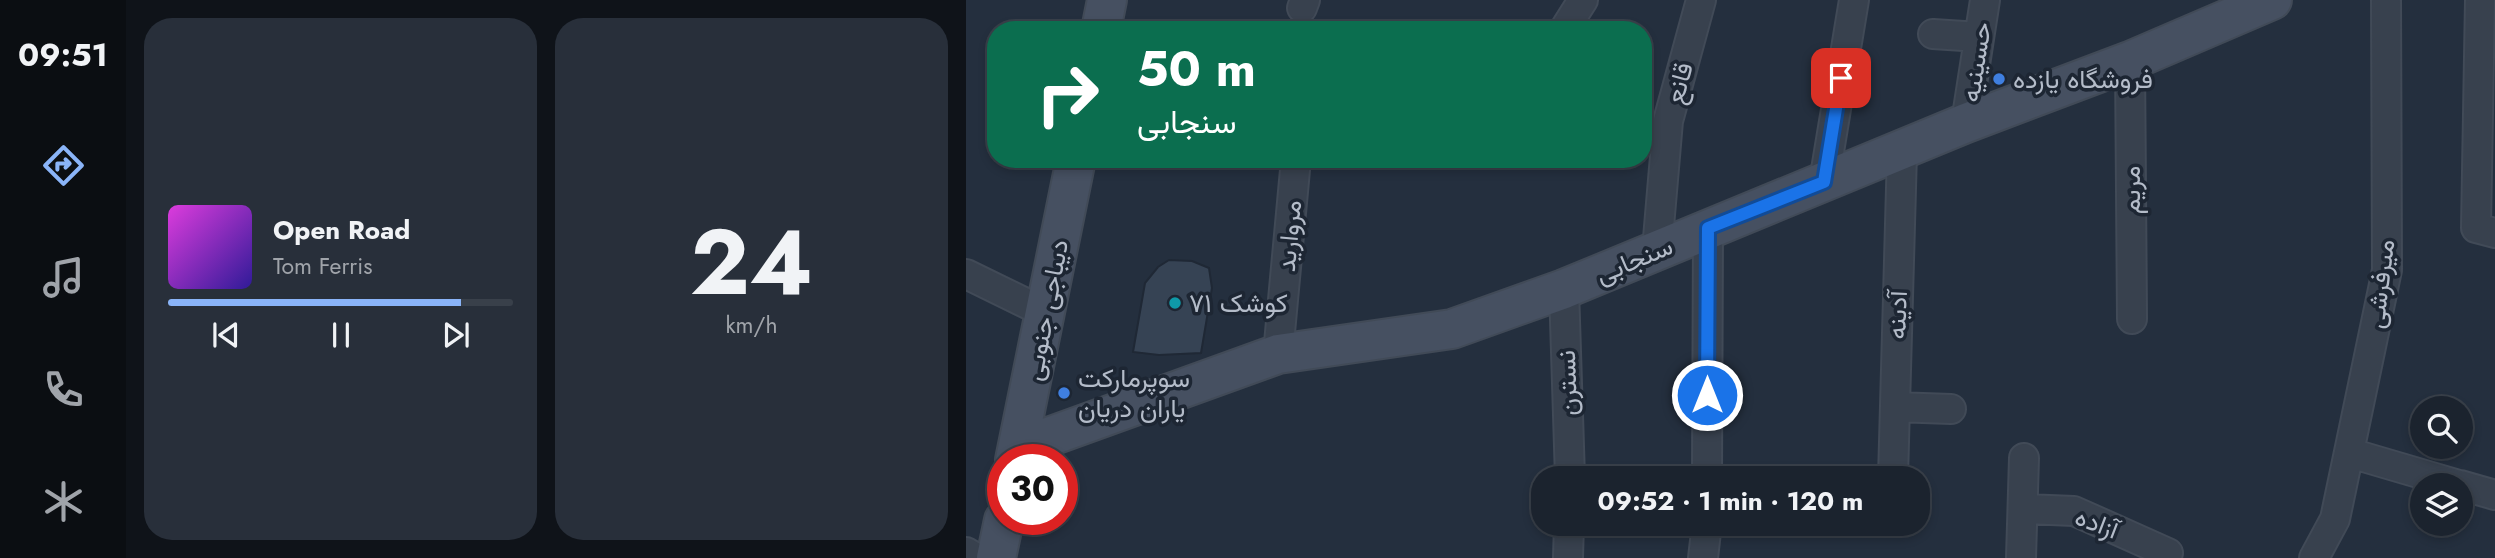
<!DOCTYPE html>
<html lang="en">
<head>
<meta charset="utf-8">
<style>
  :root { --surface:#1b232e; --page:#282f3a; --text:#f1f3f6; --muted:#a0a4aa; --line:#39404a; --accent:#8ab4f8 }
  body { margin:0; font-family:Jost,Vazirmatn,sans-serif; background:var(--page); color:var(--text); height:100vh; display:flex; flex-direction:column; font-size:26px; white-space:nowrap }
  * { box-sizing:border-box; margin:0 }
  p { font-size:23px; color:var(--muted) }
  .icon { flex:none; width:38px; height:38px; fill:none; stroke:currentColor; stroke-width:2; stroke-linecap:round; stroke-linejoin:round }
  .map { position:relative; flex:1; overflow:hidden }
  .drawer { display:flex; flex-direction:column; gap:18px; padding:18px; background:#0f1319; width:840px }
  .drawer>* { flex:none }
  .guide { position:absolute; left:21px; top:21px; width:665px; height:147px; border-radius:28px; box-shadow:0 4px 10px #0003,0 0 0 2px var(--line); background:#0b6e4f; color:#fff; overflow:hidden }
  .controls { position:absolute; left:1444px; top:396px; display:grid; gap:14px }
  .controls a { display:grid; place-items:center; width:63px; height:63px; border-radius:50%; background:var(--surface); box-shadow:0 4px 10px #0003,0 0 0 2px var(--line); font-size:35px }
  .speed { position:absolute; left:21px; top:444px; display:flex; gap:14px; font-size:35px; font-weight:700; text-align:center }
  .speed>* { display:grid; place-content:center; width:91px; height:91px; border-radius:50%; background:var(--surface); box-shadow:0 4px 10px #0003,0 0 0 2px var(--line); line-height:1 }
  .speed .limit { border:10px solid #d22; background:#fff; color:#111 }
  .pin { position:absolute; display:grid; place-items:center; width:60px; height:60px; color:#fff; margin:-30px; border-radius:14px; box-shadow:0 4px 10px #0006 }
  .me { position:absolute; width:77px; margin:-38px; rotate:0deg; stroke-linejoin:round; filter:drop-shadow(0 0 5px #0008) }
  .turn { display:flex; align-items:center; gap:24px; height:147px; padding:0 35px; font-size:32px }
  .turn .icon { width:91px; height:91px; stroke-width:2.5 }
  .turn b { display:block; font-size:49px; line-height:60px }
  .drawer .card { flex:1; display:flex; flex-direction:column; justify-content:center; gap:10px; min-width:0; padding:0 24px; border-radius:28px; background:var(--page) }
  .drawer .dial { align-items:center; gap:0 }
  .dial b { font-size:91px; line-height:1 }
  .song { display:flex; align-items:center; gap:21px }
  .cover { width:84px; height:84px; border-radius:10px; background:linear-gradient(135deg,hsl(300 70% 55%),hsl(250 70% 35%)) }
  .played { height:7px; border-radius:4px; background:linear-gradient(90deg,var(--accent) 85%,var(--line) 85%) }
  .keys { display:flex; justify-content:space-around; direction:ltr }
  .drawer .tiles { flex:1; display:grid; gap:18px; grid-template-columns:repeat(2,1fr) }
  .trip { position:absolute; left:565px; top:466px; width:399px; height:70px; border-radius:28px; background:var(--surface); box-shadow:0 4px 10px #0003,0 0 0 2px var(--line); font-weight:700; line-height:70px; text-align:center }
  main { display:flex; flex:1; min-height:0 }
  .menu { display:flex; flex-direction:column; width:126px; justify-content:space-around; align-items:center; background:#0b0e12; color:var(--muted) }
  .menu .icon { width:49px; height:49px }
  .menu .active { color:var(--accent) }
  .menu b { font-size:32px; color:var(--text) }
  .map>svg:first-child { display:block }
  .building { fill:#364354; stroke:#1f2835; stroke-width:2 }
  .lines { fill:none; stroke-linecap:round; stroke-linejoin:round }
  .street-casing { stroke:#414a57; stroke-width:32 }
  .secondary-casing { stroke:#414a57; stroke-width:42 }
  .street { stroke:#38414e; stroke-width:28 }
  .secondary { stroke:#465061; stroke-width:38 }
  .route-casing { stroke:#114b97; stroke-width:18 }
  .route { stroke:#1a73e8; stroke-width:12 }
  .shop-dot { fill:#3f7fe0; stroke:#1d2633; stroke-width:2.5 }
  .culture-dot { fill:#0f9aa8; stroke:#1d2633; stroke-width:2.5 }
  .labels { text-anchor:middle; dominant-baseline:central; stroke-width:7; stroke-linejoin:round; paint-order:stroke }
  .street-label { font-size:26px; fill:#b4bcc9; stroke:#1d2633 }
  .poi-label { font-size:26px; fill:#b4bcc9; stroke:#1d2633; text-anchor:start }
</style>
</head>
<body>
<main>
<nav class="menu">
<b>09:51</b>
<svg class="icon active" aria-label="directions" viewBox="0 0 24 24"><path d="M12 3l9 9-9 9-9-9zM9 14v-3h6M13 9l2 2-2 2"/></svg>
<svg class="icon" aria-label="music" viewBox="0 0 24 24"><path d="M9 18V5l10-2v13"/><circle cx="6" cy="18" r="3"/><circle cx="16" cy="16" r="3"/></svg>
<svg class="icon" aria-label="phone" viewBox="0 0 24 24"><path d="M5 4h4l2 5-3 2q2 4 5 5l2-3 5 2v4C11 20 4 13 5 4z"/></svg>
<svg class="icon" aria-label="climate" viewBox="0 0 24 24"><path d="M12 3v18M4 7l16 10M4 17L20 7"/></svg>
</nav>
<section class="drawer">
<div class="tiles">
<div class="card">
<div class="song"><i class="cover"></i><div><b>Open Road</b><p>Tom Ferris</p></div></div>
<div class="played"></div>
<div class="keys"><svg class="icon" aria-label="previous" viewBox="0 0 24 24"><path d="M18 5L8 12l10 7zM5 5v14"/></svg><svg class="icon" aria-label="pause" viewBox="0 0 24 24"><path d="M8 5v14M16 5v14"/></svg><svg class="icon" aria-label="next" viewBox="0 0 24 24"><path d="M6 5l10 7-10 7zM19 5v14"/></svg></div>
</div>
<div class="card dial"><b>24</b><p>km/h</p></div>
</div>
</section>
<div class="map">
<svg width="1529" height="558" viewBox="0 0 1529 558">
  <rect width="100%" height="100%" fill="#242f3e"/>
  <!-- building -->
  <path class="building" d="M203,260L226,261L243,268L246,288L235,353L193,355L167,352L179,283L192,267Z"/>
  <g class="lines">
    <defs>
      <path id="street" d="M1514,0L1510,228L1529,233
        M336,8L339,0
        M598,30L617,0
        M967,34L1013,37
        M1164,61L1166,319
        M1000,123L1019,0
        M858,182L888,0
        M691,250L702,121L735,0
        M0,274L80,313
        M598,289L604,478
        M312,354L330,159
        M929,407L985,409
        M1384,453L1493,485
        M741,478L742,228
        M927,478L936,152
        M1494,485L1529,495
        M1057,509L1108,511L1202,553
        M0,552L10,558
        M602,558L603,523
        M737,558L741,523
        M1055,558L1058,458
        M1348,558L1369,519L1421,270L1420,0"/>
      <path id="secondary" d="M135,30L141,0
        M52,448L312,354L486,329L598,289L1000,123L1164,61L1306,0
        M49,460L110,159
        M30,558L38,520"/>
    </defs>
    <!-- street casing -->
    <use href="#street" class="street-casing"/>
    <!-- secondary casing -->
    <use href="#secondary" class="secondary-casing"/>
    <!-- street -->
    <use href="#street" class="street"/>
    <!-- secondary -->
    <use href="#secondary" class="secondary"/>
  </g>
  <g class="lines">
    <defs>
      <path id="route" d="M741,395L742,228L858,182L875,78"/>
    </defs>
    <!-- route casing -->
    <use href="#route" class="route-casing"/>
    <!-- route -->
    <use href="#route" class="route"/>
  </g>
  <!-- markers -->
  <g class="shop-dot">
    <circle cx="1033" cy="79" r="7"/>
    <circle cx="98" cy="393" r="7"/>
  </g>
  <circle class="culture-dot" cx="209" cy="303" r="7"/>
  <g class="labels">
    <!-- street labels -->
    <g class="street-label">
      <text transform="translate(1010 62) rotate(-81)">حسینیه</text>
      <text transform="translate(713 83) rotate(-75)">قانع</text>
      <text transform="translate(1165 190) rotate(-90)">مریم</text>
      <text transform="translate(323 236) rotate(-85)">مروارید</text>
      <text transform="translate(668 260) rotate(-23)">سنجابی</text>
      <text transform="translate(1414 284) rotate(-83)">میرفرشی</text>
      <text transform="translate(80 310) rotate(-79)">دیباجی جنوبی</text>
      <text transform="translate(931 315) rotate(-88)">آدینه</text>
      <text transform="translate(601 383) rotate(-92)">نسترن</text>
      <text transform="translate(1131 523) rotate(21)">آزاده</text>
    </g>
    <!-- poi labels -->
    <g class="poi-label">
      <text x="1047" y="79">فروشگاه یازده</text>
      <text x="223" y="303">کوشک ۷۱</text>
      <text x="112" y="378">سوپرمارکت<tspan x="112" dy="30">یاران دریان</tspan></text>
    </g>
  </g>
</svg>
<div class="controls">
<a><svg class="icon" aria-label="search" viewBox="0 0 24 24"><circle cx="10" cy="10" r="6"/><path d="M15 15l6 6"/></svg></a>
<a><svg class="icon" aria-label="layers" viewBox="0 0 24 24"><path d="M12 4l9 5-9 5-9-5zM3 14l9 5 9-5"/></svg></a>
</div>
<div class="speed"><div class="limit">30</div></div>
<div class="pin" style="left:875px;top:78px;background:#d93025"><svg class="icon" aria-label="arrive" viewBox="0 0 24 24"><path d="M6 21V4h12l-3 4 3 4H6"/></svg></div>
<svg class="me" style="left:741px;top:395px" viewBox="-20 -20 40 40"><circle r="17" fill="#1a73e8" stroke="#fff" stroke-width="3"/><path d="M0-11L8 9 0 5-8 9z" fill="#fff"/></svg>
<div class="trip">09:52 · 1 min · 120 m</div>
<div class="guide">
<div class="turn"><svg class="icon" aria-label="right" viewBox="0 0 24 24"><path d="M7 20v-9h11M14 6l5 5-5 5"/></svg><div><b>50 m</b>سنجابی</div></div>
</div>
</div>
</main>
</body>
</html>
